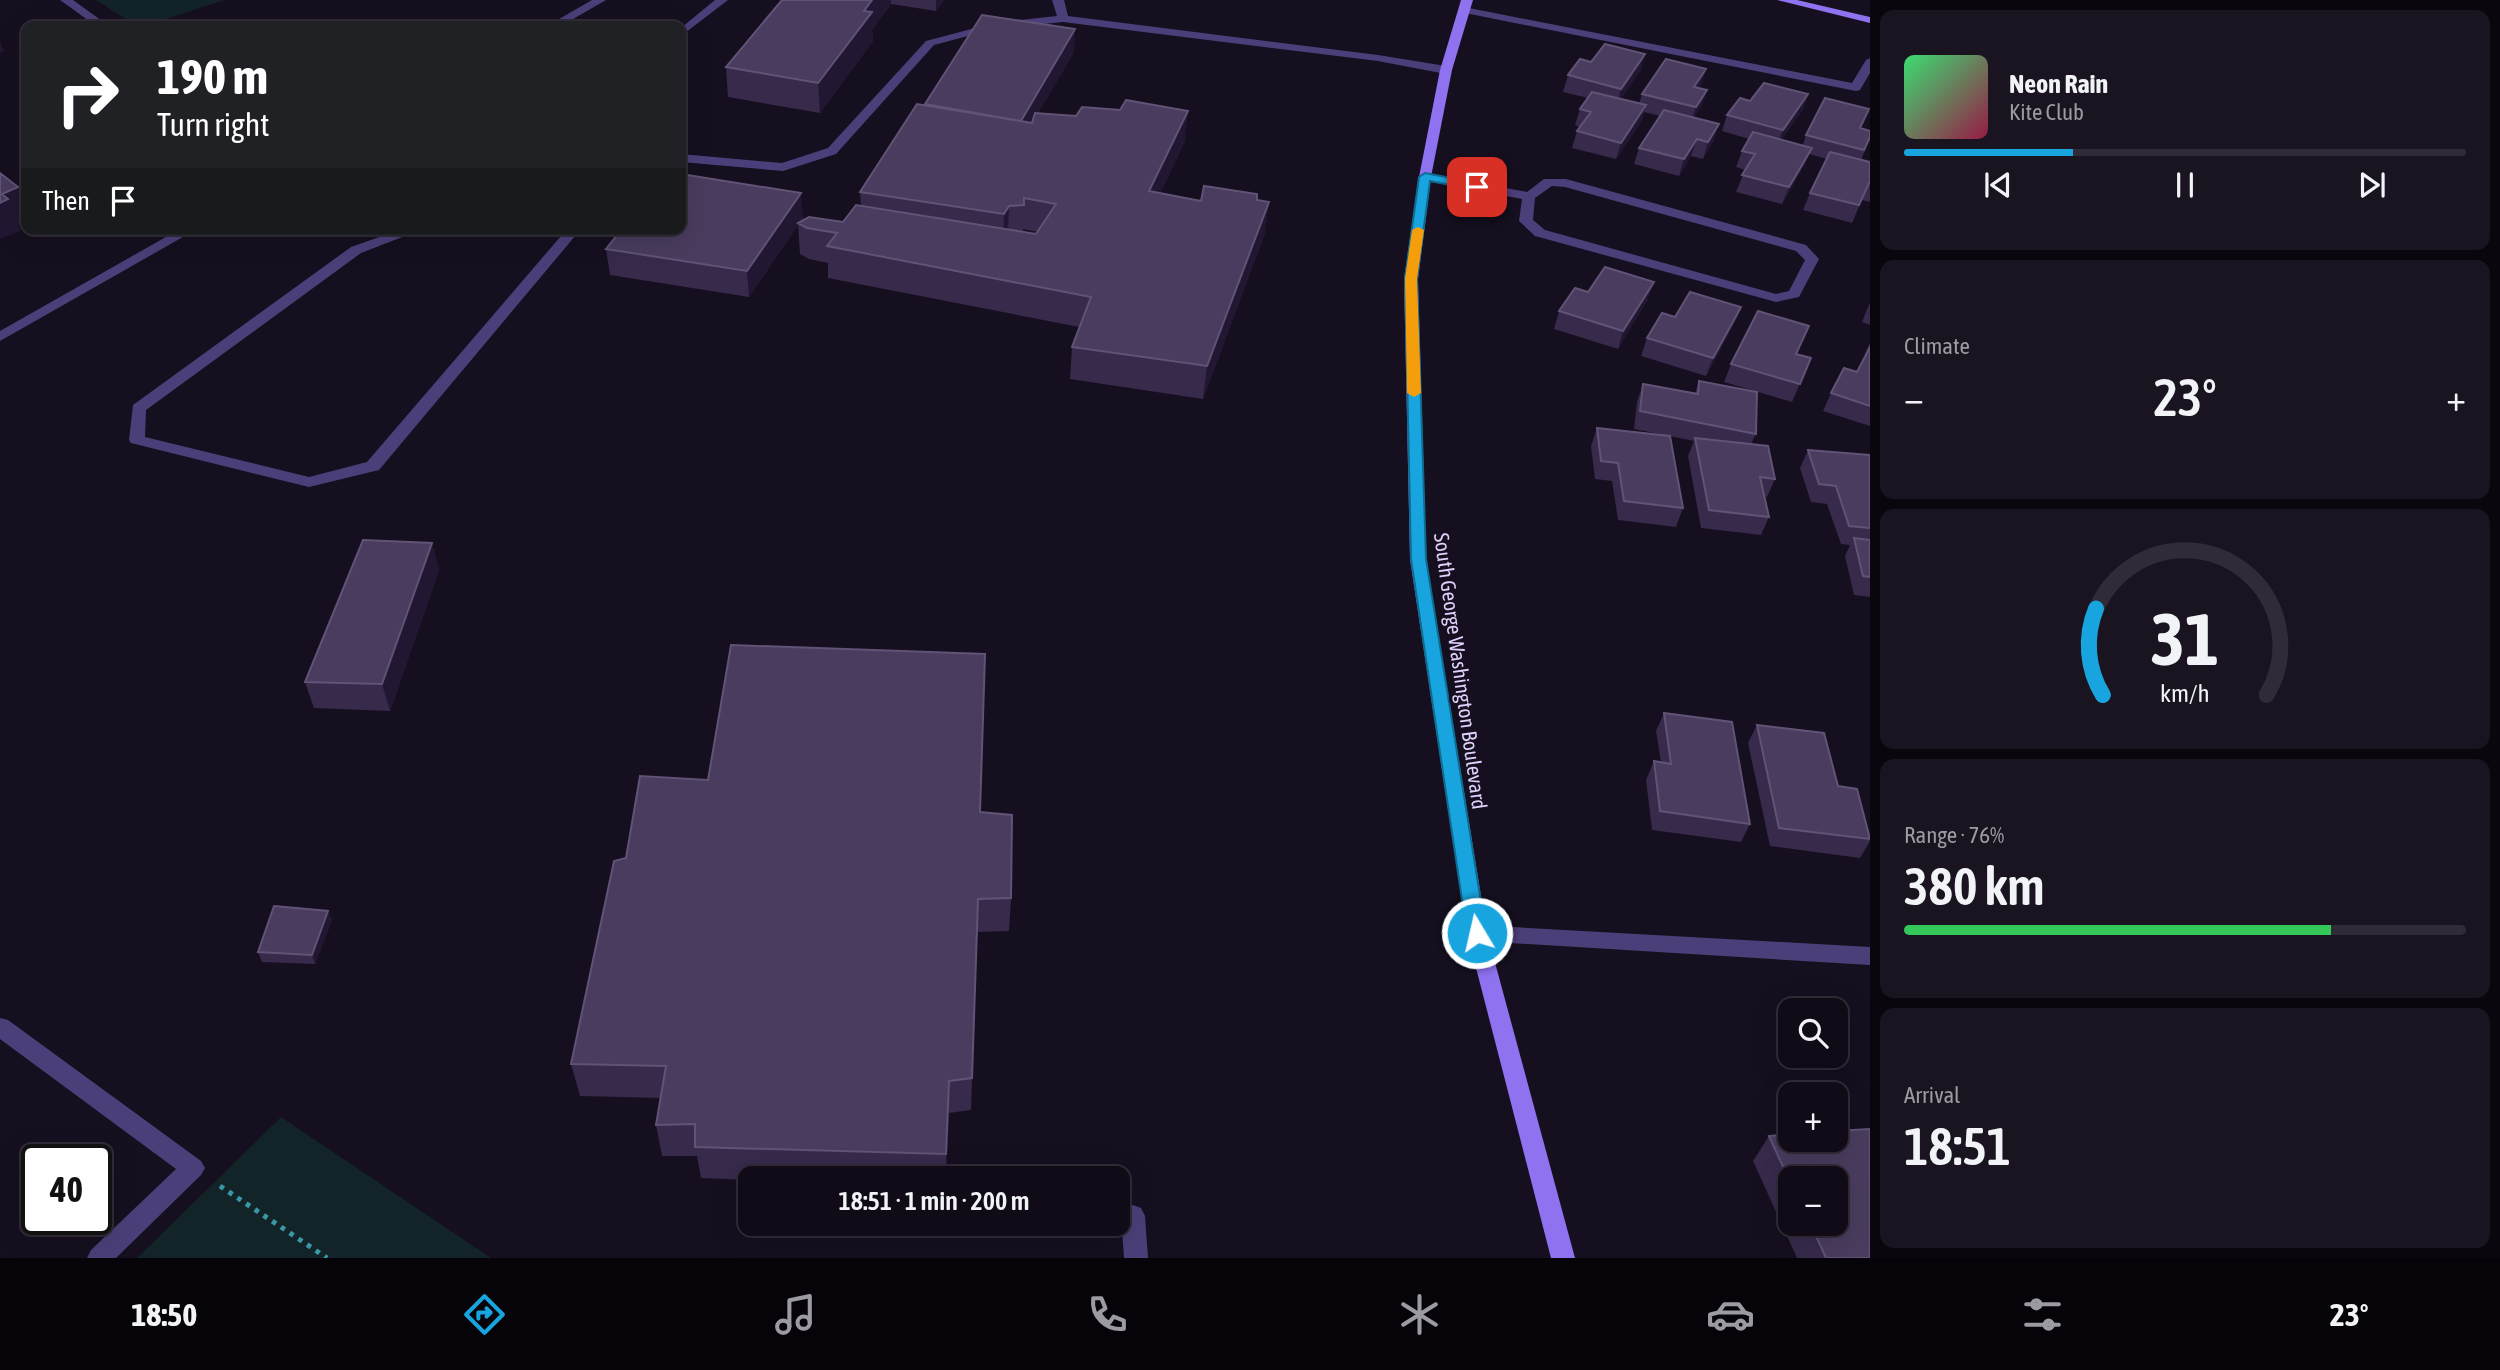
<!DOCTYPE html>
<html lang="en">
<head>
<meta charset="utf-8">
<style>
  :root { --surface:#100b17; --page:#191420; --text:#f1f3f6; --muted:#9c9ba1; --line:#302b36; --accent:#18a5df }
  body { margin:0; font-family:"Asap Condensed",sans-serif; background:var(--page); color:var(--text); height:100vh; display:flex; flex-direction:column; font-size:26px; white-space:nowrap }
  * { box-sizing:border-box; margin:0 }
  p { font-size:23px; color:var(--muted) }
  .icon { flex:none; width:38px; height:38px; fill:none; stroke:currentColor; stroke-width:2; stroke-linecap:round; stroke-linejoin:round }
  .map { position:relative; flex:1; overflow:hidden }
  .side { display:flex; flex-direction:column; gap:10px; padding:10px; background:#09060d; width:630px }
  .side>* { flex:none }
  .guide { position:absolute; left:21px; top:21px; width:665px; height:214px; border-radius:14px; box-shadow:0 7px 28px #0002,0 0 0 2px var(--line); background:#202124; color:#fff; overflow:hidden }
  .buttons { position:absolute; left:1778px; top:998px; display:grid; gap:14px }
  .buttons a { display:grid; place-items:center; width:70px; height:70px; border-radius:14px; background:var(--surface); box-shadow:0 7px 28px #0002,0 0 0 2px var(--line); font-size:35px }
  .speed { position:absolute; left:21px; top:1144px; display:flex; gap:14px; font-size:35px; font-weight:700; text-align:center }
  .speed>* { display:grid; place-content:center; width:91px; height:91px; border-radius:50%; background:var(--surface); box-shadow:0 7px 28px #0002,0 0 0 2px var(--line); line-height:1 }
  .speed .limit { border:4px solid #111; border-radius:10px; background:#fff; color:#111 }
  .pin { position:absolute; display:grid; place-items:center; width:60px; height:60px; color:#fff; margin:-30px; border-radius:14px; box-shadow:0 4px 10px #0006 }
  .me { position:absolute; width:77px; margin:-38px; rotate:351deg; stroke-linejoin:round; filter:drop-shadow(0 0 5px #0008) }
  .turn { display:flex; align-items:center; gap:24px; height:147px; padding:0 21px; font-size:32px }
  .turn .icon { width:91px; height:91px; stroke-width:2.5 }
  .turn b { display:block; font-size:49px; line-height:60px }
  .then { display:flex; align-items:center; height:66px; padding:0 21px; background:#0003; gap:14px; font-size:26px }
  .big { font-size:52px; font-weight:600; line-height:1.1 }
  .side .widget { flex:1; display:flex; flex-direction:column; justify-content:center; gap:10px; min-width:0; padding:0 24px; border-radius:14px; background:var(--page) }
  .side .dial { align-items:center; gap:0 }
  .dial svg { height:182px; overflow:visible; fill:none; stroke:var(--line); stroke-width:7; stroke-linecap:round; text-anchor:middle }
  .dial text { fill:var(--text); stroke:none }
  .song { display:flex; align-items:center; gap:21px }
  .cover { width:84px; height:84px; border-radius:10px; background:linear-gradient(135deg,hsl(140 70% 55%),hsl(340 70% 35%)) }
  .played { height:7px; border-radius:4px; background:linear-gradient(90deg,var(--accent) 30%,var(--line) 30%) }
  .keys { display:flex; justify-content:space-around; direction:ltr }
  .heat { display:flex; justify-content:space-between; align-items:center; font-size:38px; direction:ltr }
  .charge { height:10px; border-radius:5px; background:linear-gradient(90deg,#34c759 76%,var(--line) 0) }
  .trip { position:absolute; left:738px; top:1166px; width:392px; height:70px; border-radius:14px; background:var(--surface); box-shadow:0 7px 28px #0002,0 0 0 2px var(--line); font-weight:600; line-height:70px; text-align:center }
  .menu { display:flex; height:112px; justify-content:space-around; align-items:center; background:#060409; color:var(--muted) }
  .menu .icon { width:49px; height:49px }
  .menu .selected { color:var(--accent) }
  .menu b { font-size:32px; color:var(--text) }
  main { display:flex; flex:1; min-height:0 }
  .map>svg:first-child { display:block }
  .green { fill:#122428 }
  .lines { fill:none; stroke-linecap:round; stroke-linejoin:round }
  .path { stroke:#3a97a5; stroke-width:5; stroke-dasharray:4.5 6; stroke-linecap:butt }
  .lane { fill:#4c3f79; fill-rule:evenodd }
  .street { fill:#4c3f79; fill-rule:evenodd }
  .secondary { fill:#8e72f0; fill-rule:evenodd }
  .wall { fill:#372a4b; fill-rule:evenodd }
  .shaded-wall { fill:#221732 }
  .building { fill:#493c5e; stroke:#605376; stroke-width:2 }
  .route { fill:#18a5df; stroke:#106b91; stroke-width:2 }
  .slow { fill:#f59e0b }
  .labels { text-anchor:middle; dominant-baseline:central; stroke-width:7; stroke-linejoin:round; paint-order:stroke }
  .street-label { font-size:21px; fill:#ded1fa; stroke:#150f1f }
</style>
</head>
<body>
<main>
<div class="map">
<svg width="1870" height="1258" viewBox="0 0 1870 1258">
  <rect width="100%" height="100%" fill="#150f1f"/>
  <!-- green -->
  <path class="green" d="M96,0H224L151,24L127,20Z
    M281,1117L491,1258H137Z"/>
  <g class="lines">
    <!-- path -->
    <path class="path" d="M220,1186L327,1258"/>
    <!-- lane -->
    <path class="lane" d="M715,0H728L681,36V28Z
      M1052,0H1064L1068,16L1378,55L1446,66L1452,70L1446,74L1378,61L1063,22L994,29L934,45L836,154L783,171L681,162V154L782,163L828,148L926,41L994,23L1057,16Z
      M1464,7L1852,83L1866,60L1870,58V73L1860,90L1856,91L1460,12V8Z
      M1425,173L1527,192L1544,179H1566L1806,245L1819,259L1799,297L1776,302L1535,236L1519,221L1522,199L1420,180L1419,177ZM1552,186L1565,187L1796,251L1805,260L1789,291L1776,294L1545,230L1533,220L1535,198Z
      M402,229H423L361,253L146,410L145,437L309,477L367,462L567,229H581L379,470L309,487L131,443L129,440L133,405L351,247Z
      M1477,925L1870,947V965L1477,941L1470,939L1467,933L1470,927Z
      M0,1018L8,1020L201,1161L205,1168L201,1175L116,1258H87L91,1250L176,1169L0,1039Z
      M1133,1205L1141,1208L1145,1216L1148,1258H1124L1121,1216L1125,1208Z"/>
    <!-- street -->
    <path class="street" d="M60,0H73L109,26H96Z
      M592,0H606L561,26H547Z
      M180,229H197L0,341V331Z"/>
    <!-- secondary -->
    <path class="secondary" d="M1461,0H1473L1452,70L1431,177L1418,279L1426,559L1487,933L1575,1258H1551L1467,933L1410,559L1404,279L1419,177L1440,70Z
      M1777,0H1797L1870,17V23Z"/>
  </g>
  <!-- wall -->
  <path class="wall" d="M782,0H944L936,11L891,4L872,30L873,41L820,113L728,97L726,67Z
    M1074,52L1038,113L1185,141L1160,193L1201,201L1257,200L1265,233L1203,399L1070,379L1072,347L1079,327L828,278V263L809,259L800,254L798,225L749,297L610,275L606,249L803,218L801,221L843,222L861,206L860,192L925,106V104ZM1023,229L1038,232L1036,234L1023,232Z
    M1591,62L1641,70L1621,99L1639,104L1642,94L1706,69L1701,85L1699,88L1707,90L1701,107L1694,117L1714,140L1703,159L1691,156L1679,176L1634,164L1639,148L1660,116L1644,112L1641,122L1616,159L1572,148L1577,131L1580,127L1575,125L1580,109L1588,98L1563,92L1568,75Z
    M1808,94L1802,111L1781,140L1803,145L1806,135L1861,129L1870,138L1861,160L1870,162V202L1862,200L1852,223L1803,210L1810,193L1827,159L1809,154L1805,164L1782,204L1736,192L1745,170L1736,167L1742,151L1749,139L1722,131L1727,115L1750,101Z
    M1588,292L1648,299L1618,349L1554,329L1559,311Z
    M1870,302V325L1862,322Z
    M1741,307L1734,324L1706,376L1641,356L1647,338L1675,317Z
    M1870,342V426L1823,411L1831,393L1857,372L1866,354H1865Z
    M1797,354L1811,358L1792,402L1724,382L1731,364Z
    M1699,381L1756,434L1751,444L1775,479L1767,497L1764,496L1769,517L1761,535L1701,528L1688,456L1694,441L1670,436L1683,508L1676,527L1618,520L1612,481L1595,479L1591,446L1597,428L1670,436L1634,429L1637,402L1643,384L1695,394Z
    M1808,450L1870,455V597L1854,595L1845,556L1850,545L1841,544L1827,504L1811,502L1800,468Z
    M432,543L439,570L390,711L314,708L305,682Z
    M1664,713L1750,824L1741,842L1652,830L1646,780L1654,761L1661,762L1656,731Z
    M1757,725L1838,786L1870,836V841L1860,858L1770,846L1748,743Z
    M980,812L1011,898L1009,931L977,932L971,1110L949,1113L946,1178H751V1180L701,1178L697,1156H662L656,1125L661,1098L580,1096L571,1064Z
    M328,911L332,920L315,964L262,962L258,952Z
    M1769,1136L1870,1258H1797L1753,1161ZM1790,1178L1836,1223H1790Z"/>
  <!-- shaded-wall -->
  <path class="shaded-wall" d="M872,0H891V4L872,30L873,41L820,113L818,83Z
    M936,0H944L936,11Z
    M1075,29L1074,52L1020,145L1021,121Z
    M0,41L4,51L0,53Z
    M1645,54L1641,70L1617,105L1621,89Z
    M1706,69L1701,85L1689,103L1694,87Z
    M1707,90L1701,107L1690,124L1696,107Z
    M1808,94L1802,111L1776,147L1783,130Z
    M1646,105L1641,122L1616,159L1621,143Z
    M1188,111L1185,141L1146,222L1149,191Z
    M1719,124L1714,140L1703,159L1708,142Z
    M1697,139L1691,156L1679,176L1684,159Z
    M1812,148L1805,164L1782,204L1789,187Z
    M18,187L26,207V220L18,224L21,231L0,239V203L2,194Z
    M801,193L803,218L799,223H798V225L749,297L747,271Z
    M1269,202L1265,233L1203,399L1207,366Z
    M1009,206L1008,237L1003,245L1004,214Z
    M1654,282L1648,299L1618,349L1623,331Z
    M1741,307L1734,324L1706,376L1713,358Z
    M432,543L439,570L390,711L382,684Z
    M328,911L332,920L315,964L312,955Z
    M949,1081V1113L946,1178V1154Z"/>
  <!-- building -->
  <path class="building" d="M782,0H872L864,11L872,12L818,83L726,67Z
    M982,15L1075,29L1021,121L925,104Z
    M1605,44L1645,54L1621,89L1568,75L1580,59L1591,62Z
    M1666,59L1706,69L1694,87L1707,90L1696,107L1642,94Z
    M1764,83L1808,94L1783,130L1727,115L1740,98L1750,101Z
    M1592,92L1646,105L1621,143L1577,131L1591,112L1580,109Z
    M1825,98L1869,109L1860,128L1870,131V137L1864,150L1806,135Z
    M1126,100L1188,111L1149,191L1201,201L1204,186L1257,194V200L1269,202L1207,366L1072,347L1091,297L827,246L837,233L807,228L798,223L809,217L843,222L856,205L1036,234L1056,204L1024,198V205L1009,206L1004,214L860,192L917,104L1032,123L1035,113L1076,116L1082,107L1120,110Z
    M1664,110L1719,124L1708,142L1697,139L1684,159L1639,148Z
    M1753,132L1812,148L1789,187L1742,175L1755,154L1742,151Z
    M1830,152L1870,162V183H1869L1859,205L1810,193Z
    M0,173L18,187L2,194L8,199L0,203Z
    M681,174L801,193L747,271L606,249L622,229H681Z
    M1605,267L1654,282L1623,331L1559,311L1575,288L1588,292Z
    M1690,292L1741,307L1713,358L1647,338L1662,313L1675,317Z
    M1758,311L1809,326L1796,354L1811,358L1800,384L1731,364Z
    M1870,347V406L1831,393L1844,368L1857,372Z
    M1699,381L1757,392L1756,434L1640,411L1643,384L1698,394Z
    M1597,428L1670,436L1683,508L1624,501L1618,463L1601,461Z
    M1695,438L1768,446L1775,479L1760,477L1769,517L1709,510Z
    M1808,450L1870,455V528L1849,526L1836,486L1819,484Z
    M1854,538L1870,540V577L1863,576Z
    M363,540L432,543L382,684L305,682Z
    M731,645L985,654L980,812L1012,815L1011,898L978,899L972,1078L949,1081L946,1154L695,1147V1124L656,1125L666,1066L571,1064L614,861L626,858L640,776L708,780Z
    M1664,713L1732,722L1750,824L1660,811L1654,761L1671,764Z
    M1757,725L1824,733L1838,786L1857,789L1870,839L1779,828Z
    M274,906L328,911L312,955L258,952Z
    M1870,1129V1258H1826L1810,1223H1836V1178H1790V1182L1769,1136L1790,1134V1139H1836V1131Z"/>
  <!-- route -->
  <path class="route" d="M1425,173L1477,183L1483,187L1477,190L1430,181L1417,279L1426,559L1486,933L1483,938L1477,940L1470,938L1467,933L1411,559L1405,279L1419,177Z"/>
  <!-- slow -->
  <path class="slow" d="M1418,227L1424,230L1417,279L1421,393L1414,397L1407,393L1405,279L1412,230Z"/>
  <g class="labels">
    <!-- street labels -->
    <g class="street-label">
      <text transform="translate(1461 671) rotate(82)">South George Washington Boulevard</text>
    </g>
  </g>
</svg>
<div class="buttons">
<a><svg class="icon" aria-label="search" viewBox="0 0 24 24"><circle cx="10" cy="10" r="6"/><path d="M15 15l6 6"/></svg></a>
<a>+</a>
<a>−</a>
</div>
<div class="speed"><div class="limit">40</div></div>
<div class="pin" style="left:1477px;top:187px;background:#d93025"><svg class="icon" aria-label="arrive" viewBox="0 0 24 24"><path d="M6 21V4h12l-3 4 3 4H6"/></svg></div>
<svg class="me" style="left:1477px;top:933px" viewBox="-20 -20 40 40"><circle r="17" fill="#18a5df" stroke="#fff" stroke-width="3"/><path d="M0-11L8 9 0 5-8 9z" fill="#fff"/></svg>
<div class="trip">18:51 · 1 min · 200 m</div>
<div class="guide">
<div class="turn"><svg class="icon" aria-label="right" viewBox="0 0 24 24"><path d="M7 20v-9h11M14 6l5 5-5 5"/></svg><div><b>190 m</b>Turn right</div></div>
<div class="then">Then<svg class="icon" aria-label="arrive" viewBox="0 0 24 24"><path d="M6 21V4h12l-3 4 3 4H6"/></svg></div>
</div>
</div>
<section class="side">
<div class="widget">
<div class="song"><i class="cover"></i><div><b>Neon Rain</b><p>Kite Club</p></div></div>
<div class="played"></div>
<div class="keys"><svg class="icon" aria-label="previous" viewBox="0 0 24 24"><path d="M18 5L8 12l10 7zM5 5v14"/></svg><svg class="icon" aria-label="pause" viewBox="0 0 24 24"><path d="M8 5v14M16 5v14"/></svg><svg class="icon" aria-label="next" viewBox="0 0 24 24"><path d="M6 5l10 7-10 7zM19 5v14"/></svg></div>
</div>
<div class="widget"><p>Climate</p>
<div class="heat"><a>−</a><b class="big">23°</b><a>+</a></div>
</div>
<div class="widget dial"><svg viewBox="0 0 100 80">
<path d="M14 69A42 42 0 1 1 86 69"/>
<path d="M14 69A42 42 0 0 1 11 31" stroke="#18a5df"/>
<text x="50" y="56" font-size="32" font-weight="700">31</text>
<text x="50" y="72" font-size="11">km/h</text>
</svg></div>
<div class="widget"><p>Range · 76%</p><b class="big">380 km</b><div class="charge"></div></div>
<div class="widget"><p>Arrival</p><b class="big">18:51</b></div>
</section>
</main>
<nav class="menu">
<b>18:50</b>
<svg class="icon selected" aria-label="directions" viewBox="0 0 24 24"><path d="M12 3l9 9-9 9-9-9zM9 14v-3h6M13 9l2 2-2 2"/></svg>
<svg class="icon" aria-label="music" viewBox="0 0 24 24"><path d="M9 18V5l10-2v13"/><circle cx="6" cy="18" r="3"/><circle cx="16" cy="16" r="3"/></svg>
<svg class="icon" aria-label="phone" viewBox="0 0 24 24"><path d="M5 4h4l2 5-3 2q2 4 5 5l2-3 5 2v4C11 20 4 13 5 4z"/></svg>
<svg class="icon" aria-label="climate" viewBox="0 0 24 24"><path d="M12 3v18M4 7l16 10M4 17L20 7"/></svg>
<svg class="icon" aria-label="car" viewBox="0 0 24 24"><path d="M5 17H2v-5l4-1 3-4h7l3 4 3 1v5h-3M9 17h6M6 11h13"/><circle cx="7" cy="17" r="2"/><circle cx="17" cy="17" r="2"/></svg>
<svg class="icon" aria-label="filters" viewBox="0 0 24 24"><path d="M4 7h16M4 17h16"/><circle cx="9" cy="7" r="2"/><circle cx="15" cy="17" r="2"/></svg>
<b>23°</b>
</nav>
</body>
</html>
